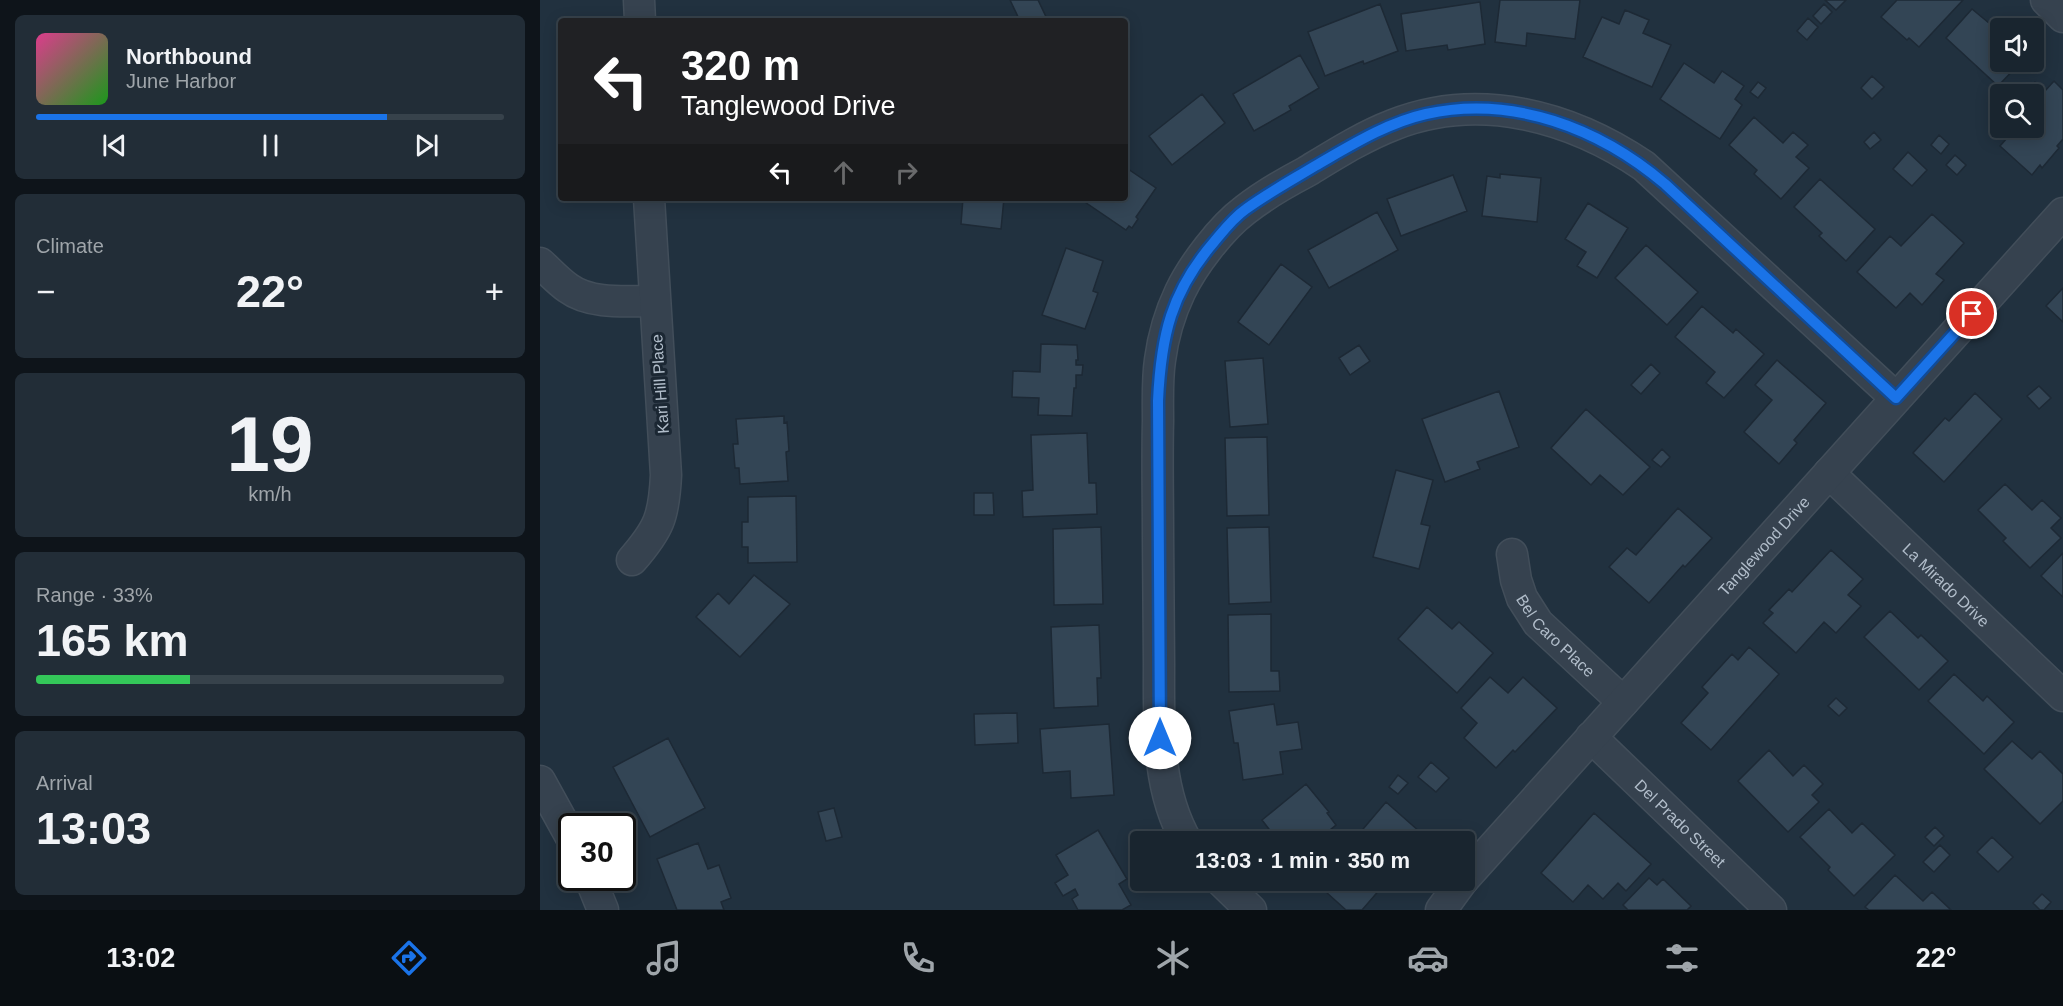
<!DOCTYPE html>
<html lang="en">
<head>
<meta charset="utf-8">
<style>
  :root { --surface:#19252f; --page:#222d37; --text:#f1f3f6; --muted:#9fa5aa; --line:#37424b; --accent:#1a73e8 }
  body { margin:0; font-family:Arial,sans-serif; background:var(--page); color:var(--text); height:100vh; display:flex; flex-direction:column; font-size:22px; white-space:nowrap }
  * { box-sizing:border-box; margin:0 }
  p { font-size:20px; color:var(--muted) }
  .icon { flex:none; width:33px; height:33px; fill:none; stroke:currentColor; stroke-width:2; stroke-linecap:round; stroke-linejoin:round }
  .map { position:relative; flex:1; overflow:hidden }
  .panel { display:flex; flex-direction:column; gap:15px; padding:15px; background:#0e141a; width:540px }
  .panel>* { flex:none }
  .hud { position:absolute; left:18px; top:18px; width:570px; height:183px; border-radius:6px; box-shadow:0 3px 15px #0003,0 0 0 2px var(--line); background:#202124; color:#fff; overflow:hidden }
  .buttons { position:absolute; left:1450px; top:18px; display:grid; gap:12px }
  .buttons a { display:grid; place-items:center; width:54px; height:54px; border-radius:6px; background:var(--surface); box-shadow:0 3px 15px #0003,0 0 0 2px var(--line); font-size:30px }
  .speed { position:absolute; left:18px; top:813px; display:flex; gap:12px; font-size:30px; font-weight:700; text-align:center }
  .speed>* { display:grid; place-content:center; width:78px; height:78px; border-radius:50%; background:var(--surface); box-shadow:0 3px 15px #0003,0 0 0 2px var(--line); line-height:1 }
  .speed .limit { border:3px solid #111; border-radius:9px; background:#fff; color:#111 }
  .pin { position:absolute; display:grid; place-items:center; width:51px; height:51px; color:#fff; margin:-26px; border:3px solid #fff; border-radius:50%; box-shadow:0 2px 6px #0007 }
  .me { position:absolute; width:66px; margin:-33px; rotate:0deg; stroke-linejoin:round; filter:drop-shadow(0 0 4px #0008) }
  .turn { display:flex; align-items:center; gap:21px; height:126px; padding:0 24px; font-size:27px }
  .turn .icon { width:78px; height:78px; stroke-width:2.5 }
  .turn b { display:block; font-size:42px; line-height:51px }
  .lanes { display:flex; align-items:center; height:57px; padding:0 24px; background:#0003; justify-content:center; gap:30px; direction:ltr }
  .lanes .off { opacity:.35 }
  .big { font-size:45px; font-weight:700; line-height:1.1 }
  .panel .tile { flex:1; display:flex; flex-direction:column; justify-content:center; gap:9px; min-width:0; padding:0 21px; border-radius:9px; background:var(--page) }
  .panel .dial { align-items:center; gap:0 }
  .dial b { font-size:78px; line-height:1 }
  .song { display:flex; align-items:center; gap:18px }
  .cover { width:72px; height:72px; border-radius:9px; background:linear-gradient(135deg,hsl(330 70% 55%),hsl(120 70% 35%)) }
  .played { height:6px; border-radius:3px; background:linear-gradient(90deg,var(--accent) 75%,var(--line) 75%) }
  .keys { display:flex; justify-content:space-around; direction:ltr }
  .heat { display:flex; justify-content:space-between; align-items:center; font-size:33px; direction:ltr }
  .charge { height:9px; border-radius:4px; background:linear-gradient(90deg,#34c759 33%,var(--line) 0) }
  .trip { position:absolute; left:590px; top:831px; width:345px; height:60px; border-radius:6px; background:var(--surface); box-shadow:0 3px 15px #0003,0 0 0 2px var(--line); font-weight:700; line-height:60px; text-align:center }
  .menu { display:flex; height:96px; justify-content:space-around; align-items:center; background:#0a0f13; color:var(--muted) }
  .menu .icon { width:42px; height:42px }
  .menu .active { color:var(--accent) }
  .menu b { font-size:27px; color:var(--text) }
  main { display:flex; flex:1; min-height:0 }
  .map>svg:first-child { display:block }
  .building { fill:#334555; stroke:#1d2935; stroke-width:1.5 }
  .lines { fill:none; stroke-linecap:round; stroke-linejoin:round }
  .minor-casing { stroke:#424e5a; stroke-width:33 }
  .minor { stroke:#36424f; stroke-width:30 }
  .route-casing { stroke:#114b97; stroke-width:15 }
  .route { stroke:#1a73e8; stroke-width:10 }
  .labels { text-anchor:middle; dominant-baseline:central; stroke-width:6; stroke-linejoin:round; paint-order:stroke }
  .street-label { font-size:16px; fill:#b1bdca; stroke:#1b2733 }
</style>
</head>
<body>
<main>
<section class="panel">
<div class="tile">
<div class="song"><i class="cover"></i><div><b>Northbound</b><p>June Harbor</p></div></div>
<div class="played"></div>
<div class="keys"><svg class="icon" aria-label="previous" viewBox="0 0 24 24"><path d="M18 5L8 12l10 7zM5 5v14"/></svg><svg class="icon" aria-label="pause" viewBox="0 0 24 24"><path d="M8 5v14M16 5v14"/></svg><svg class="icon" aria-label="next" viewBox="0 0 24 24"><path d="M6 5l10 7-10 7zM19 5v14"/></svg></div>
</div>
<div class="tile"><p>Climate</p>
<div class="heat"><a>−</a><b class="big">22°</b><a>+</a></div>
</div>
<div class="tile dial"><b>19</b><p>km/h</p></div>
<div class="tile"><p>Range · 33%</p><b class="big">165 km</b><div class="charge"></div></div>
<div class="tile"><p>Arrival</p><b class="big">13:03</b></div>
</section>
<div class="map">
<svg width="1523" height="910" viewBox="0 0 1523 910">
  <rect width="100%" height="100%" fill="#21313f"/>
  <!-- building -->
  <path class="building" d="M470,0H498L508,21H480Z
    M960,0H1040L1035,39L987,33L986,46L955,42Z
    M1285,0H1306L1296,10Z
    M1357,0H1423L1379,47L1369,38L1367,40L1341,17Z
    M940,2L945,44L908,50L907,45L866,51L861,14Z
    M840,4L858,51L824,64L823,61L785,76L768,32Z
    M1284,4L1292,12L1281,24L1273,16Z
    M1432,9L1461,33V62H1481L1458,86L1406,38Z
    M1085,10L1109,20L1103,33L1131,45L1112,87L1043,57L1062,17L1079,24Z
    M1268,18L1278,27L1267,40L1257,31Z
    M760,55L779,88L749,106L751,110L714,131L693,94Z
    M1144,63L1174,83L1182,71L1204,86L1195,99L1202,105L1180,139L1120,99Z
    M1332,76L1344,87L1332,99L1321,88Z
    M1514,81L1523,90V139L1517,146L1519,148L1502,168L1500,165L1492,175L1460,146L1476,128H1494V94H1484L1495,82L1505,91Z
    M1218,82L1226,88L1218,98L1210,92Z
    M662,94L685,123L632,165L609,136Z
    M1214,117L1243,143L1253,132L1268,145L1256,157L1269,168L1241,199L1214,174L1217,170L1189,145Z
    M1334,132L1341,140L1330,149L1324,142Z
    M1399,135L1409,144L1401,154L1391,145Z
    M1368,152L1387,170L1372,186L1353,169Z
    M1415,155L1426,165L1417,175L1406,165Z
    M585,167L616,188L596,217L598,219L592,228L589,226L586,230L539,198H585Z
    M960,174L1001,178L997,222L942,216L947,176L960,178Z
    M913,175L927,211L861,236L847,199Z
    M1280,179L1335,229L1306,261L1279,236L1282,233L1254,207Z
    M423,198H464L461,229L421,224Z
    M1048,203L1088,228L1057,278L1037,266L1046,252L1025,239Z
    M837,212L858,250L789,288L768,250Z
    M1392,214L1424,243L1396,274L1404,280L1382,305L1370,293L1356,308L1317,272L1350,236L1361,246Z
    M1106,245L1158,292L1127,325L1075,278Z
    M526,248L563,261L553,291L558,293L545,329L502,315Z
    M741,264L772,287L729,345L698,322Z
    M1523,288V322L1506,306Z
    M1162,306L1193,333L1196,329L1224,354L1184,398L1166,383L1175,372L1135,337Z
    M501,344L537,345L538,360H536V365H543L542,375H536V388H534L532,416L498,415L499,398L472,397L473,371L500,372Z
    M819,345L830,361L810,375L799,358Z
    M723,358L728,424L690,427L685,361Z
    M1237,360L1286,403L1254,440L1257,443L1239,464L1204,432L1232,400L1215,385Z
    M1111,364L1120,373L1101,394L1091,385Z
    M1499,386L1511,398L1499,409L1487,396Z
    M959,391L979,447L937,462L940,469L905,482L882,419Z
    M1435,393L1462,419L1404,482L1373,453L1405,418L1409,421Z
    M1046,409L1110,467L1083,495L1060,475L1051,485L1011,448Z
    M244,416V423L247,422L249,451L246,452L248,481L200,484L199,468H195L193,444H198L196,419Z
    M547,433L549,483H556L557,514L483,517L482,491L493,490L491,435Z
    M727,437L729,515L687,516L685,438Z
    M1122,449L1130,457L1121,467L1112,460Z
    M856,470L893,480L881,524L890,526L879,569L833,557Z
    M1465,484L1492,510L1502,500L1521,518L1511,528L1521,538L1490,568L1463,541L1466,538L1438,510Z
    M434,493H453L454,515H434Z
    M256,496L257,562L208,563V547H202V522H208V497Z
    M1138,508L1172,538L1145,567L1143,565L1109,603L1069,567L1087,548L1096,555Z
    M561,527L563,604L514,605L513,529Z
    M729,527L731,602L689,604L687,528Z
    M1291,550L1323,579L1308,595L1321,606L1296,633L1284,622L1256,653L1223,623L1233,613L1229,610L1249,589L1252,592Z
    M1523,553V597L1501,576Z
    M214,575L250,604L200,657L156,617L178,593L189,604Z
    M887,607L912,629L919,622L953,653L917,693L858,639Z
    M1350,611L1378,638L1381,635L1408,661L1379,690L1324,637Z
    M731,614V671H739L740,691L689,692L688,615Z
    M559,625L561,678H557L558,706L514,708L511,627Z
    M1209,647L1239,674L1171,750L1141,723L1168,693L1162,687L1192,654L1198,660Z
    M1414,674L1443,701L1447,696L1474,722L1444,754L1388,701Z
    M950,677L968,693L983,677L1017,708L975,752L973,750L956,768L924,738L937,723L921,708Z
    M1296,698L1307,708L1299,716L1288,706Z
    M734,704L737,725L758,722L762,749L740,752L743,774L703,780L698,743H694L689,711Z
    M477,713L478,743L435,745L434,714Z
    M569,724L574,795L531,798L530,771L503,773L500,729Z
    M128,738L165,808L110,837L73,767Z
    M1472,741L1492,759L1500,751L1523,774V801L1500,824L1444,769Z
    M1229,750L1253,776L1264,765L1283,784L1272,795L1279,802L1248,832L1198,781Z
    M891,762L909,778L896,792L878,777Z
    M858,775L868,783L858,794L849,787Z
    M766,784L789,812L787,813L796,825L775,842H739L722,820Z
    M846,802L880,832L872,842H812Z
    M294,808L302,837L286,841L278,812Z
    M1289,809L1312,833L1322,823L1355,855L1314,896L1288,870L1290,867L1260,837Z
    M1054,813L1111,864L1086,891L1078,883L1063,899L1048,885L1033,902L1001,873Z
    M1395,827L1404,836L1394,846L1385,837Z
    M558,830L587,879L579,884L591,905L582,910H538L532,899L538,895L535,889L523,896L515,883L528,875L516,855Z
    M1452,837L1473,857L1458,872L1437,852Z
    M158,843L168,869L179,865L191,898L181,902L184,910H137L117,859Z
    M1400,845L1410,855L1394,872L1383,862Z
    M1355,875L1383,901L1392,892L1411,910H1329L1325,907Z
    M1109,878L1117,885L1123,879L1151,906L1147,910H1088L1083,905Z
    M778,880H848L822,910H806L776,883Z
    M1502,894L1511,902L1504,910H1500L1493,903Z"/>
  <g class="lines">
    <defs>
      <g id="minor">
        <path d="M99,0L100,21"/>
        <path d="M1506,0L1523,17"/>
        <path d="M0,263C9,271 18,281 28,288C51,305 87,301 114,301"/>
        <path id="s1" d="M1289,473L1523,696"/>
        <path id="s2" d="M972,554L976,580L982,598L998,623L1083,702"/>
        <path d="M92,560C119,529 124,517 126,475L109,198"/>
        <path id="s3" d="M1051,737L1231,910"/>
        <path d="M0,781L32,839"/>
        <path d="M647,842C616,789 619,724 619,664C619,622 618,579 618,537C618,498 617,460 618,421C618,401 617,380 620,360C623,337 630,313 640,292C653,265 681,228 705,210C724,195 745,183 766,172C794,155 822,137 853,125C939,91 1030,116 1104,166L1356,398"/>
        <path d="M50,878L63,910"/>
        <path id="s4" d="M924,879L1523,213"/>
        <path d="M680,880L711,910"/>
        <path d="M901,910L923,880"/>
      </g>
    </defs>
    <!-- minor casing -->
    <use href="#minor" class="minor-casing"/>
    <!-- minor -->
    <use href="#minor" class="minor"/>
  </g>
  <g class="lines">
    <defs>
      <path id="route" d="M620,738L618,401C621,336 631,292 674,242C684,230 693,218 706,209C728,193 752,180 775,166C810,146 846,123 886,114C973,95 1059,128 1125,184L1356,398L1432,314"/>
    </defs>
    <!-- route casing -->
    <use href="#route" class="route-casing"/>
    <!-- route -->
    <use href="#route" class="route"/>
  </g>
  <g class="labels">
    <!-- street labels -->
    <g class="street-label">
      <text transform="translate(120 384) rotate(-94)">Kari Hill Place</text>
      <text stroke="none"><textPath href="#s4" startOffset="448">Tanglewood Drive</textPath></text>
      <text stroke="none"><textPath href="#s1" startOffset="162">La Mirado Drive</textPath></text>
      <text stroke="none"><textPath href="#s2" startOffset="96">Bel Caro Place</textPath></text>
      <text stroke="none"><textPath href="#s3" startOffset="124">Del Prado Street</textPath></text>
    </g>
  </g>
</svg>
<div class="buttons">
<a><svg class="icon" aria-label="sound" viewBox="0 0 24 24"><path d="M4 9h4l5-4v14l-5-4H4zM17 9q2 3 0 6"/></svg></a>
<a><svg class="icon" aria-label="search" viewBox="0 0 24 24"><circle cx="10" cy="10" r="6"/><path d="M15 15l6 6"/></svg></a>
</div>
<div class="speed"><div class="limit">30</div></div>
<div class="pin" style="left:1432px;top:314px;background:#d93025"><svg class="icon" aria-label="arrive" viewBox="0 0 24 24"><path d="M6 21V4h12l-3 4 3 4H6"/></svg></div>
<svg class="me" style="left:620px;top:738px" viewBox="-20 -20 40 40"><circle r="19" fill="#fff"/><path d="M0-13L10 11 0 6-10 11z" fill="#1a73e8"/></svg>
<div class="trip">13:03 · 1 min · 350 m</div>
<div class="hud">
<div class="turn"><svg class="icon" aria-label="left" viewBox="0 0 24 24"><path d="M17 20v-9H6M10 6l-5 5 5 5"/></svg><div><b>320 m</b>Tanglewood Drive</div></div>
<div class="lanes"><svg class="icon" aria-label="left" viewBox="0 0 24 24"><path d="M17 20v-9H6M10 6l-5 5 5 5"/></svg><svg class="icon off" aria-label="ahead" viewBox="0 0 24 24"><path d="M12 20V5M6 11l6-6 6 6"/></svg><svg class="icon off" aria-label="right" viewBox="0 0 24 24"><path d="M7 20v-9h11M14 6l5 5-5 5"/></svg></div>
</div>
</div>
</main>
<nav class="menu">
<b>13:02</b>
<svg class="icon active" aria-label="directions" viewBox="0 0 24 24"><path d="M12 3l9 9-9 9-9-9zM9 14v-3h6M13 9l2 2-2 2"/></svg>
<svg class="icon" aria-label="music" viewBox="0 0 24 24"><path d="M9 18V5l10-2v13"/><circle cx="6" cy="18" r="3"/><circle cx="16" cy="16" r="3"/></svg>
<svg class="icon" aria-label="phone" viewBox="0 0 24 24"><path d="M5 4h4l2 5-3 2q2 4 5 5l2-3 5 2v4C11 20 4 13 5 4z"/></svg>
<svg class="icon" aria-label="climate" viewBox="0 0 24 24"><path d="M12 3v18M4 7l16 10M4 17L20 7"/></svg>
<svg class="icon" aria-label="car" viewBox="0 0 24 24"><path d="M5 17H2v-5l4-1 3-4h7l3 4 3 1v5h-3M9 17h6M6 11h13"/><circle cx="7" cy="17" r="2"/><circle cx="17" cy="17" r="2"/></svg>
<svg class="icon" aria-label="filters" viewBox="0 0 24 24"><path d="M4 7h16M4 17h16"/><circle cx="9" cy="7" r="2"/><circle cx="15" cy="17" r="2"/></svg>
<b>22°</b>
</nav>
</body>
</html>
